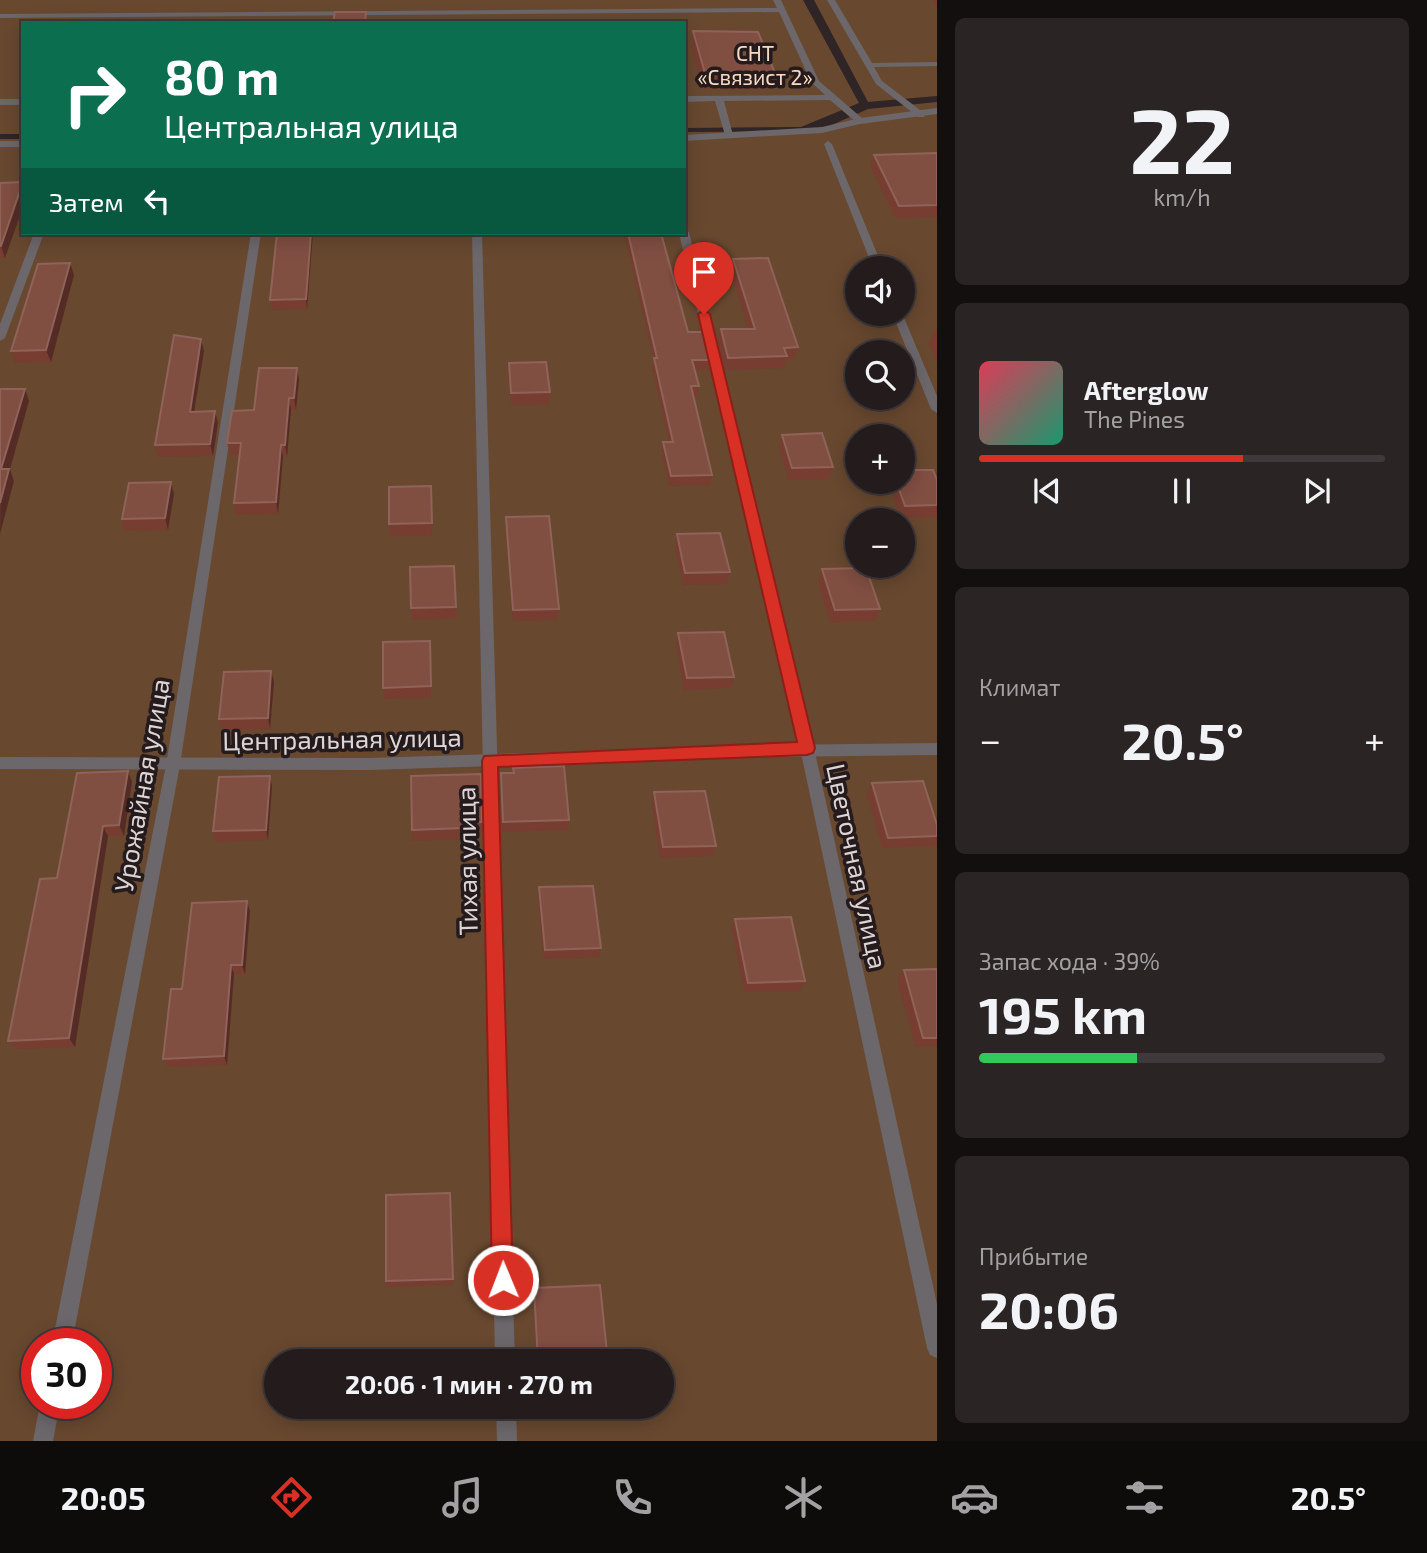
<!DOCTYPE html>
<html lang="ru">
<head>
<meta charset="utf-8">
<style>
  :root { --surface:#231b1c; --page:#2b2425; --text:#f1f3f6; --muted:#a3a1a3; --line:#40393b; --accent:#d93025 }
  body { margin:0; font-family:"Exo 2",sans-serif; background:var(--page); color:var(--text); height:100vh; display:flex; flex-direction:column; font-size:26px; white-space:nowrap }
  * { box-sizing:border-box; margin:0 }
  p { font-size:23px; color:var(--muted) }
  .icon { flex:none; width:38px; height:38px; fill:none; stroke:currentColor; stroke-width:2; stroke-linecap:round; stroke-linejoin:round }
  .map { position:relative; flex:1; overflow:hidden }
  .details { display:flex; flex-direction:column; gap:18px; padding:18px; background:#130f0f; width:490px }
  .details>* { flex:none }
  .banner { position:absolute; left:21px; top:21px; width:665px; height:214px; border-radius:0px; box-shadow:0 4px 18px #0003,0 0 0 2px var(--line); background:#0b6e4f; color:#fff; overflow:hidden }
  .fabs { position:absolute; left:845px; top:256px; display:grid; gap:14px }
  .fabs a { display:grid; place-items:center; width:70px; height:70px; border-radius:50%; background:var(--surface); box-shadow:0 4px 18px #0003,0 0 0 2px var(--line); font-size:35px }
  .speed { position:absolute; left:21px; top:1328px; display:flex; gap:14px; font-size:35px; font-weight:700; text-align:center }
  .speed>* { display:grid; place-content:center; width:91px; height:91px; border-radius:50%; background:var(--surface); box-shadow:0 4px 18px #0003,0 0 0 2px var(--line); line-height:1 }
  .speed .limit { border:10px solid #d22; background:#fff; color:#111 }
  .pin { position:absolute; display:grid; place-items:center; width:60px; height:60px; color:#fff; margin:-72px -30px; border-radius:50% 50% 50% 0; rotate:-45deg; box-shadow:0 0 7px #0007 }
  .pin .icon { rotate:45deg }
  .me { position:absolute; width:77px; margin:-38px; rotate:359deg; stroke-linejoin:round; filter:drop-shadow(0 0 5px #0008) }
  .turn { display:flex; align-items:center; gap:24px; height:147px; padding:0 28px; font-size:32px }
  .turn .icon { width:91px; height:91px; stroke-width:2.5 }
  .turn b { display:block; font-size:49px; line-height:60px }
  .then { display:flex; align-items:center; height:66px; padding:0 28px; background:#0003; gap:14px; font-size:26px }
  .big { font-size:52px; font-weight:700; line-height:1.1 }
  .details .widget { flex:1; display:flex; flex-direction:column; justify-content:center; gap:10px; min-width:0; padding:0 24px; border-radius:10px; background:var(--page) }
  .details .dial { align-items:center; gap:0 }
  .dial b { font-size:91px; line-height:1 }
  .song { display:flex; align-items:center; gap:21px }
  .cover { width:84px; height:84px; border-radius:10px; background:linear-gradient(135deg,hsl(350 70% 55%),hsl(160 70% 35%)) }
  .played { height:7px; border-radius:4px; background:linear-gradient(90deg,var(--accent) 65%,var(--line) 65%) }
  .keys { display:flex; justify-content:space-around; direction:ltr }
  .heat { display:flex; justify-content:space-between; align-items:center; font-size:38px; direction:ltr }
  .charge { height:10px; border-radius:5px; background:linear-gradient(90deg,#34c759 39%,var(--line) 0) }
  .trip { position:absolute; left:264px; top:1349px; width:410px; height:70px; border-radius:35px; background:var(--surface); box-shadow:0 4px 18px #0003,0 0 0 2px var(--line); font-weight:700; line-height:70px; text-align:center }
  .tab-bar { display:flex; height:112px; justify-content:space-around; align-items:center; background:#0e0b0b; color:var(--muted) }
  .tab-bar .icon { width:49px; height:49px }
  .tab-bar .on { color:var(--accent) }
  .tab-bar b { font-size:32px; color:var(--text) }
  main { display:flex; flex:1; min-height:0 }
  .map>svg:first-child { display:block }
  .green { fill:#68482f; fill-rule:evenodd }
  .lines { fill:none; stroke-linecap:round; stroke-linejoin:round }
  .minor { fill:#6c676a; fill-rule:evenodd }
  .tertiary { fill:#6c676a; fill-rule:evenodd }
  .wall { fill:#763d30 }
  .shaded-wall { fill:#552c25 }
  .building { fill:#814e42; stroke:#8f6359; stroke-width:2 }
  .route { fill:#d93025; stroke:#8d1f18; stroke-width:2 }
  .labels { text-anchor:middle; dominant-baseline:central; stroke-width:7; stroke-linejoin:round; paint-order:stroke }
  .far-park-label { font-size:21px; fill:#f9dac1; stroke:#251b1c }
  .street-label { font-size:26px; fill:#dcd4d5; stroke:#251b1c }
</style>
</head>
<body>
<main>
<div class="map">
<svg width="937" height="1441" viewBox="0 0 937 1441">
  <rect width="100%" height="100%" fill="#2f2426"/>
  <!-- green -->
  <path class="green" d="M0,0H803L859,103L801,127L684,128V23H23V134H0Z
    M814,0H937V96L868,102Z
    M937,102V1441H0V139H23V233H684V132L818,131L868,109ZM858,268H903V313H858ZM858,352H903V397H858ZM858,436H903V481H858ZM858,520H903V565H858ZM37,1344H96V1404H37ZM276,1362H662V1407H276Z"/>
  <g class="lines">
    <!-- minor -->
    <path class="minor" d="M773,0H781L819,81L863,119V123H857L830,100L724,101L733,135L729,138L725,135L715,101L684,102V96L825,95L811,82L779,12L0,18V14L777,8Z
      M827,0H835L872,63L937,62V66L874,67L882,81L924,113V117H918L876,84Z
      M0,99H23V105H0Z
      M828,141L832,144L883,268H873L824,144Z
      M684,229L689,232L814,748L937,1304V1358L930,1355L927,1348L800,748L679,233H684Z
      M34,233H44L5,338L0,341V324Z
      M251,233H261L180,765L72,1344H52L166,765Z
      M472,233H482L515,1362H495Z
      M892,313H902L937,396V413L931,409Z
      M40,1404H60L53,1441H33Z
      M496,1407H516L517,1441H497Z"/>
    <!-- tertiary -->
    <path class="tertiary" d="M937,108V114L860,124L822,133L684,141V135L822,127L860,118Z
      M0,141H23V147H0Z
      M937,743V755L770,757L369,770L0,769V757L369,758L770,745Z"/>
  </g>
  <!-- wall -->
  <path class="wall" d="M932,0H937V8Z
    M693,31L775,73L772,89H702L691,47Z
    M937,153V217L895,218L871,167L874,155Z
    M0,183L5,258H0Z
    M277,233H313L307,309L272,310L270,300Z
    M624,233H661L688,332L710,360L709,370H695L699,386L697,397H693L712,475L710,485L669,486L662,452L663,442H669L652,368L654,361Z
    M733,259L798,347L794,359H787L784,368L725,370L718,341L721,329H748L731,271Z
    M74,275L51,362L15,363L11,351Z
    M933,332H937V361L929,344Z
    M204,351L194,412L215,411L218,423L213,456L158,457L155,445Z
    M509,363L550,392L549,404L511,405L508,375Z
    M297,368L299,380L296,410H291L287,457H283L278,514L236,515L234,503L239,455H230L227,443L254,410Z
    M782,435L833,467L829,479L789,480L779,447Z
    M937,480V517L901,518L888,483V481Z
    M431,486L432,535L390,536L389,524Z
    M174,494L168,530L125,531L122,519Z
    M506,517L559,609L558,620L513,621L506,528Z
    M677,534L730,572L727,584L683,585L675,546Z
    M822,569L880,609L875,621L830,622L818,581Z
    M456,607L457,618L412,620L411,608Z
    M678,633L734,677L731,688L684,690L676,645Z
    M430,641L431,698L384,699L383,688Z
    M271,671L274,682L270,729L222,730L219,719Z
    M513,768L569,820L568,830L502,832L501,773H513Z
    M481,774L482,833H464V839L412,841V830Z
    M270,776L272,786L268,840L216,842L213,831Z
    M132,782L124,836H108L75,1047L15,1049L8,1041L57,878Z
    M872,783L937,825V842L934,846L882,848L867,794Z
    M654,792L716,846L712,856L660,858L652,803Z
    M539,887L601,948L599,957L543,959L538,897Z
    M250,911L245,974H234L227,1065L168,1067L163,1059L182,989Z
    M735,919L805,981L800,991L744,992L732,929Z
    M937,969V1046L916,1047L897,979L904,970Z
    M450,1193L453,1285L387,1287L386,1281Z
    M534,1288L608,1362H537L533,1293Z"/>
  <!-- shaded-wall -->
  <path class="shaded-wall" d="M23,184V207L5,258L1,246Z
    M311,233H313L307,309L306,299Z
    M70,263L74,275L51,362L46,350Z
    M201,339L204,351L192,424L190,412Z
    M297,368L299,380L296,410L294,398Z
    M25,389L29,401L10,469L14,481L0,534L1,469Z
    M289,398L291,410L287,457L285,445Z
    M215,411L218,423L213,456L210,444Z
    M281,445L283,457L278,514L276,502Z
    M171,482L174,494L168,530L165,518Z
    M271,671L274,682L270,729L268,718Z
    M128,771L132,782L124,836L119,825Z
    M270,776L272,786L268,840L266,830Z
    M103,826L108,836L75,1047L69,1038Z
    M247,901L250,911L245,974L242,965Z
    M231,965L234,974L227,1065L224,1056Z"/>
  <!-- building -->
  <path class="building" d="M335,12H366L365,23H333Z
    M693,31L758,32L775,73H705Z
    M937,153V205L899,206L874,155Z
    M23,182L1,246H0V183Z
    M277,233H311L306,299L270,300Z
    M628,233H661L688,332H704L710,360H692L699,386H691L712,475L671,476L663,442H673L654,358H657Z
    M768,258L798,347L784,348L787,356L728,358L721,329H755L733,259Z
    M70,263L46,350L11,351L38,264Z
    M174,335L201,339L190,412L215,411L210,444L155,445Z
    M546,362L550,392L511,393L509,363Z
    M259,368H297L294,398H289L285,445H281L276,502L234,503L241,443H227L232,411L254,410Z
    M0,389H25L1,469H9L0,503Z
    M822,433L833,467L792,468L782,435Z
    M903,470H933L937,480V505L905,506L896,481H903Z
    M171,482L165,518L122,519L129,483Z
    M431,486L432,523L389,524V487Z
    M549,516L559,609L513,610L506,517Z
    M720,533L730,572L685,573L677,534Z
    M454,566L456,607L411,608L410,567Z
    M866,568L880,609L835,610L822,569Z
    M724,632L734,677L687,678L678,633Z
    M430,641L431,686L383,688V642Z
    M271,671L268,718L219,719L224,672Z
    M564,766L569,820L503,822L501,773H514L513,768Z
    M128,771L119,825L103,826L69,1038L8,1041L40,879L57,878L77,773Z
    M481,774L482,822L464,823V828L412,830L411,776Z
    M270,776L266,830L213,831L219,777Z
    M923,781L937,825V836L888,838L872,783Z
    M705,791L716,846L663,847L654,792Z
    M593,886L601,948L545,950L539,887Z
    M247,901L242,965H231L224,1056L163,1059L171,989H182L192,903Z
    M791,917L805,981L748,983L735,919Z
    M937,969V1038H923L904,970Z
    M450,1193L453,1279L386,1281V1195Z
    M600,1285L608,1362H538L534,1288Z"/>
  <!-- route -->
  <path class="route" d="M704,310L710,314L815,748L813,753L807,755L498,767L513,1280L510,1287L503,1290L495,1287L492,1280L482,761L484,756L797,742L698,314Z"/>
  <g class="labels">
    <!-- far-park labels -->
    <g class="far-park-label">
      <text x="755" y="52">СНТ<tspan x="755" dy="24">«Связист 2»</tspan></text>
    </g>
    <!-- street labels -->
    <g class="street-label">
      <text transform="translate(342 738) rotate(-1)">Центральная улица</text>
      <text transform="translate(141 785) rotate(-80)">Урожайная улица</text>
      <text transform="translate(466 861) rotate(-91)">Тихая улица</text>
      <text transform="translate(858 866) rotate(78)">Цветочная улица</text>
    </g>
  </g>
</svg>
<div class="fabs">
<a><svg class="icon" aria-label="sound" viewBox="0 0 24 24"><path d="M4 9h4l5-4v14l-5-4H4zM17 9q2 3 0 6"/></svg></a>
<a><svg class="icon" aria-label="search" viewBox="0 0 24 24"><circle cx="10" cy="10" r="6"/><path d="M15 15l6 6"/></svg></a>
<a>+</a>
<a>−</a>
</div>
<div class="speed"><div class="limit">30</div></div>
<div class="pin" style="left:704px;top:314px;background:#d93025"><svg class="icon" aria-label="arrive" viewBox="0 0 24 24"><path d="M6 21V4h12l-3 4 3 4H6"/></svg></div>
<svg class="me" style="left:503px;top:1280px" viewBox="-20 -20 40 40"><circle r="17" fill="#d93025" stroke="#fff" stroke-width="3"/><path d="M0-11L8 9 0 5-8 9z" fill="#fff"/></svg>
<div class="trip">20:06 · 1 мин · 270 m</div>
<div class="banner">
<div class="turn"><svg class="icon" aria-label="right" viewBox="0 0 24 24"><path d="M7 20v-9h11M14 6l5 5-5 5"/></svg><div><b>80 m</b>Центральная улица</div></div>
<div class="then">Затем<svg class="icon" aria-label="left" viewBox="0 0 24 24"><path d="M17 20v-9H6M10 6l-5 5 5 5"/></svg></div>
</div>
</div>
<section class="details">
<div class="widget dial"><b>22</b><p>km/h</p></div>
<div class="widget">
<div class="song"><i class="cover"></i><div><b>Afterglow</b><p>The Pines</p></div></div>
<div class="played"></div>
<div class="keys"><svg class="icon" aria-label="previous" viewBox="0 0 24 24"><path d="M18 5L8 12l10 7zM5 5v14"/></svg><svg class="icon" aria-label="pause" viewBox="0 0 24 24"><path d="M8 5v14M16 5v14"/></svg><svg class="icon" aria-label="next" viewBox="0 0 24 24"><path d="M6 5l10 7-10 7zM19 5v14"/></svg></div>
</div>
<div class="widget"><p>Климат</p>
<div class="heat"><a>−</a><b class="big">20.5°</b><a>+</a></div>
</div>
<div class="widget"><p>Запас хода · 39%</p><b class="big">195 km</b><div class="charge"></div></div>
<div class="widget"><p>Прибытие</p><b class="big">20:06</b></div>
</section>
</main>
<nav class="tab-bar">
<b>20:05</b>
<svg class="icon on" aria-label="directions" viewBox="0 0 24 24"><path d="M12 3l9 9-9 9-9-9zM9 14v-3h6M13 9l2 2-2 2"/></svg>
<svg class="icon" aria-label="music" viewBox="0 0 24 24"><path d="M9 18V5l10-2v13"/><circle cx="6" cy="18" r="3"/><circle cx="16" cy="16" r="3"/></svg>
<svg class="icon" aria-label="phone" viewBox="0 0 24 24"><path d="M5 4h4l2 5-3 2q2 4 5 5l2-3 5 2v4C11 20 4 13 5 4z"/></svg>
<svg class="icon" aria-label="climate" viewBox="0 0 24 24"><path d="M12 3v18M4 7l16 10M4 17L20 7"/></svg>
<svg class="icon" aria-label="car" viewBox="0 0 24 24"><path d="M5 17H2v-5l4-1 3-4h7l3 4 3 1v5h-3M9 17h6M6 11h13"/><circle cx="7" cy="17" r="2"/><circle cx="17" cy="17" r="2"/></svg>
<svg class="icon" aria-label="filters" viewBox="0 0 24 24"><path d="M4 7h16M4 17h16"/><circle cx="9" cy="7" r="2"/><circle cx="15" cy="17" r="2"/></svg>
<b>20.5°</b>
</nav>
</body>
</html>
